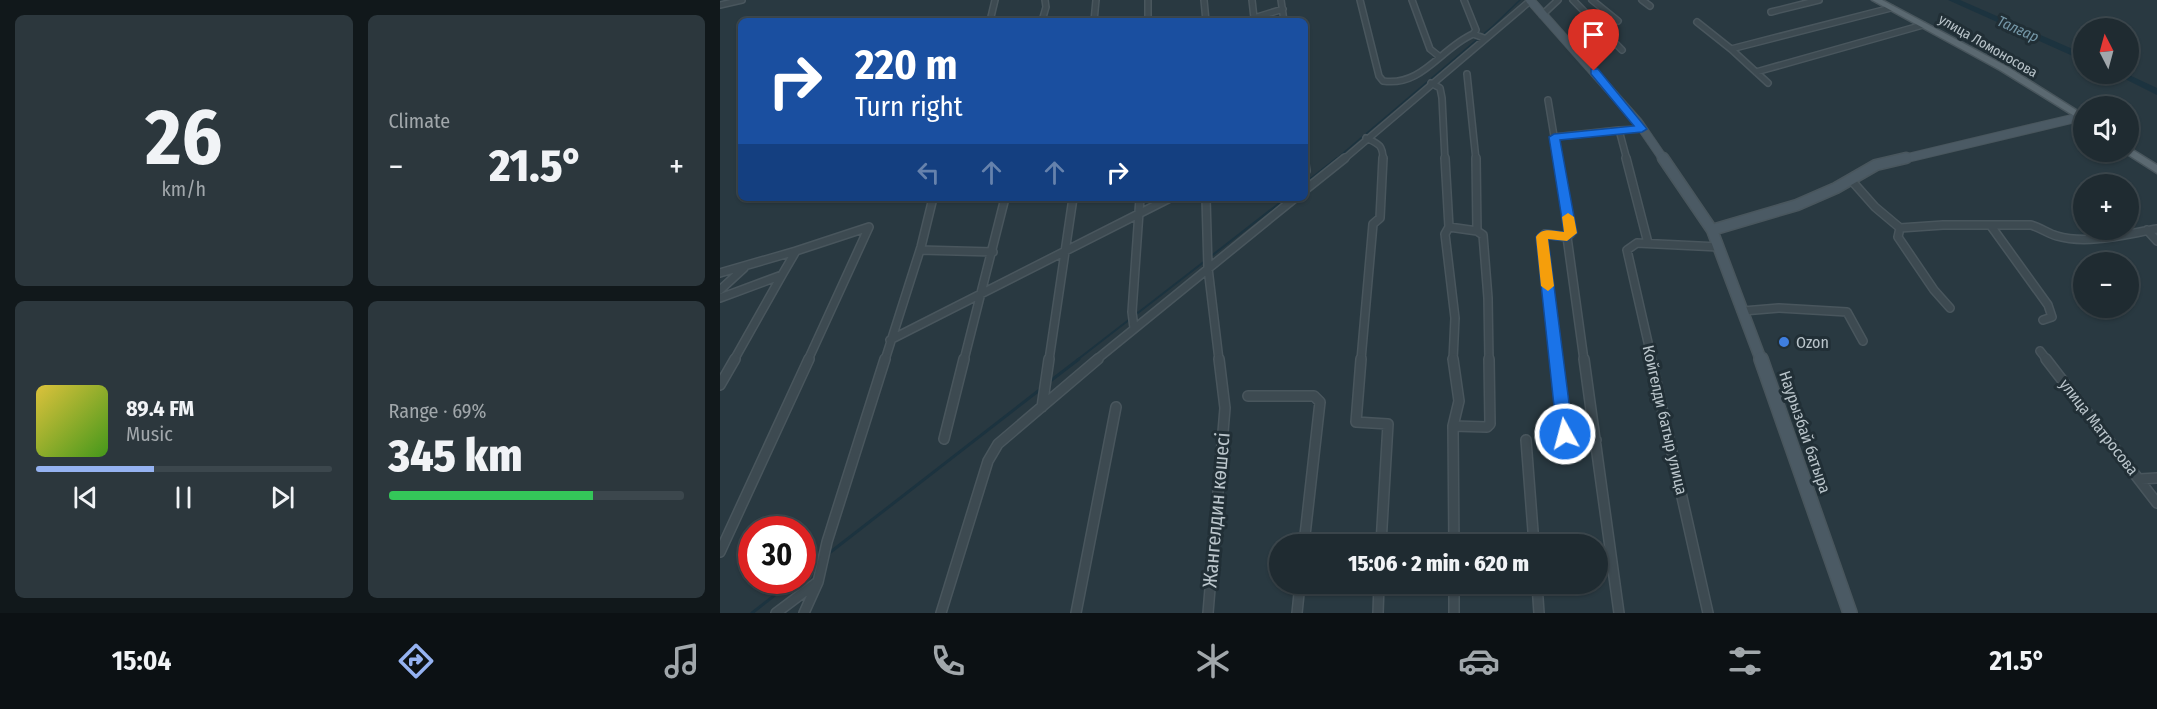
<!DOCTYPE html>
<html lang="en">
<head>
<meta charset="utf-8">
<style>
  :root { --surface:#1f2b31; --page:#2c373d; --text:#f1f3f6; --muted:#a1a7ab; --line:#3c474d; --accent:#95b2f1 }
  body { margin:0; font-family:"Fira Sans Condensed",sans-serif; background:var(--page); color:var(--text); height:100vh; display:flex; flex-direction:column; font-size:22px; white-space:nowrap }
  * { box-sizing:border-box; margin:0 }
  p { font-size:20px; color:var(--muted) }
  .icon { flex:none; width:33px; height:33px; fill:none; stroke:currentColor; stroke-width:2; stroke-linecap:round; stroke-linejoin:round }
  .map { position:relative; flex:1; overflow:hidden }
  .side { display:flex; flex-direction:column; gap:15px; padding:15px; background:#11181b; width:720px }
  .side>* { flex:none }
  .top-card { position:absolute; left:18px; top:18px; width:570px; height:183px; border-radius:9px; box-shadow:0 2px 4px #0004,0 0 0 2px var(--line); background:#1a4fa0; color:#fff; overflow:hidden }
  .needle { width:39px; rotate:354deg }
  .tools { position:absolute; left:1353px; top:18px; display:grid; gap:12px }
  .tools a { display:grid; place-items:center; width:66px; height:66px; border-radius:50%; background:var(--surface); box-shadow:0 2px 4px #0004,0 0 0 2px var(--line); font-size:30px }
  .speed { position:absolute; left:18px; top:516px; display:flex; gap:12px; font-size:30px; font-weight:700; text-align:center }
  .speed>* { display:grid; place-content:center; width:78px; height:78px; border-radius:50%; background:var(--surface); box-shadow:0 2px 4px #0004,0 0 0 2px var(--line); line-height:1 }
  .speed .limit { border:9px solid #d22; background:#fff; color:#111 }
  .pin { position:absolute; display:grid; place-items:center; width:51px; height:51px; color:#fff; margin:-62px -26px; border-radius:50% 50% 50% 0; rotate:-45deg; box-shadow:0 0 6px #0007 }
  .pin .icon { rotate:45deg }
  .me { position:absolute; width:66px; margin:-33px; rotate:353deg; stroke-linejoin:round; filter:drop-shadow(0 0 4px #0008) }
  .turn { display:flex; align-items:center; gap:21px; height:126px; padding:0 18px; font-size:27px }
  .turn .icon { width:78px; height:78px; stroke-width:2.5 }
  .turn b { display:block; font-size:42px; line-height:51px }
  .lanes { display:flex; align-items:center; height:57px; padding:0 18px; background:#0003; justify-content:center; gap:30px; direction:ltr }
  .lanes .off { opacity:.35 }
  .big { font-size:45px; font-weight:800; line-height:1.1 }
  .side .card { flex:1; display:flex; flex-direction:column; justify-content:center; gap:9px; min-width:0; padding:0 21px; border-radius:9px; background:var(--page) }
  .side .dial { align-items:center; gap:0 }
  .dial b { font-size:78px; line-height:1 }
  .song { display:flex; align-items:center; gap:18px }
  .cover { width:72px; height:72px; border-radius:9px; background:linear-gradient(135deg,hsl(50 70% 55%),hsl(100 70% 35%)) }
  .played { height:6px; border-radius:3px; background:linear-gradient(90deg,var(--accent) 40%,var(--line) 40%) }
  .keys { display:flex; justify-content:space-around; direction:ltr }
  .heat { display:flex; justify-content:space-between; align-items:center; font-size:33px; direction:ltr }
  .charge { height:9px; border-radius:4px; background:linear-gradient(90deg,#34c759 69%,var(--line) 0) }
  .side .tiles { flex:1; display:grid; gap:15px; grid-template-columns:repeat(2,1fr) }
  .trip { position:absolute; left:549px; top:534px; width:339px; height:60px; border-radius:30px; background:var(--surface); box-shadow:0 2px 4px #0004,0 0 0 2px var(--line); font-weight:800; line-height:60px; text-align:center }
  .tab-bar { display:flex; height:96px; justify-content:space-around; align-items:center; background:#0c1114; color:var(--muted) }
  .tab-bar .icon { width:42px; height:42px }
  .tab-bar .current { color:var(--accent) }
  .tab-bar b { font-size:27px; color:var(--text) }
  main { display:flex; flex:1; min-height:0 }
  .map>svg:first-child { display:block }
  .lines { fill:none; stroke-linecap:round; stroke-linejoin:round }
  .stream-far2 { stroke:#1c333f; stroke-width:1.5 }
  .stream-far1 { stroke:#1c333f; stroke-width:2 }
  .stream { stroke:#1c333f; stroke-width:3 }
  .river { fill:#1c333f; fill-rule:evenodd }
  .street-far2-casing { stroke:#49565d; stroke-width:8 }
  .street-far1-casing { stroke:#49565d; stroke-width:10 }
  .street-casing { stroke:#49565d; stroke-width:12 }
  .secondary-far2-casing { stroke:#49565d; stroke-width:10 }
  .secondary-far1-casing { stroke:#49565d; stroke-width:13 }
  .secondary-casing { stroke:#49565d; stroke-width:16 }
  .primary-casing { stroke:#49565d; stroke-width:3 }
  .street-far2 { stroke:#3d4a51; stroke-width:5 }
  .street-far1 { stroke:#3d4a51; stroke-width:7 }
  .street { stroke:#3d4a51; stroke-width:9 }
  .secondary-far2 { stroke:#4b5a64; stroke-width:8 }
  .secondary-far1 { stroke:#4b5a64; stroke-width:10 }
  .secondary { stroke:#4b5a64; stroke-width:13 }
  .primary { fill:#5b6971; fill-rule:evenodd }
  .route { fill:#1a73e8; stroke:#114b97; stroke-width:1.5 }
  .slow { fill:#f59e0b }
  .shop-dot { fill:#3f7fe0; stroke:#212f36; stroke-width:2 }
  .labels { text-anchor:middle; dominant-baseline:central; stroke-width:6; stroke-linejoin:round; paint-order:stroke }
  .far-street-label { font-size:14px; fill:#bac5cb; stroke:#212f36 }
  .far-water-label { font-size:15px; font-style:italic; fill:#7597a7; stroke:#212f36 }
  .poi-label { font-size:16px; fill:#bac5cb; stroke:#212f36; text-anchor:start }
  .street-label { font-size:16px; fill:#bac5cb; stroke:#212f36 }
  .near-street-label { font-size:20px; fill:#bac5cb; stroke:#212f36 }
</style>
</head>
<body>
<main>
<section class="side">
<div class="tiles">
<div class="card dial"><b>26</b><p>km/h</p></div>
<div class="card"><p>Climate</p>
<div class="heat"><a>−</a><b class="big">21.5°</b><a>+</a></div>
</div>
<div class="card">
<div class="song"><i class="cover"></i><div><b>89.4 FM</b><p>Music</p></div></div>
<div class="played"></div>
<div class="keys"><svg class="icon" aria-label="previous" viewBox="0 0 24 24"><path d="M18 5L8 12l10 7zM5 5v14"/></svg><svg class="icon" aria-label="pause" viewBox="0 0 24 24"><path d="M8 5v14M16 5v14"/></svg><svg class="icon" aria-label="next" viewBox="0 0 24 24"><path d="M6 5l10 7-10 7zM19 5v14"/></svg></div>
</div>
<div class="card"><p>Range · 69%</p><b class="big">345 km</b><div class="charge"></div></div>
</div>
</section>
<div class="map">
<svg width="1437" height="613" viewBox="0 0 1437 613">
  <rect width="100%" height="100%" fill="#293941"/>
  <g class="lines">
    <!-- stream-far2 -->
    <path class="stream-far2" d="M615,160L773,26L800,0"/>
    <!-- stream-far1 -->
    <path class="stream-far1" d="M585,183L617,158
      M490,257L566,198
      M357,360L485,261"/>
    <!-- stream -->
    <path class="stream" d="M329,382L359,359
      M108,554L322,388
      M82,574L99,561
      M32,613L74,580"/>
    <!-- river -->
    <path class="river" d="M1228,0H1240L1364,54V61Z
      M1395,74H1407L1437,88V95Z"/>
    <defs>
      <path id="street-far2" d="M428,0V21
        M484,0L486,21
        M561,0L564,21
        M640,0L659,76L663,81C702,87 721,48 753,34
        M692,0L710,49L720,57
        M744,0L756,30L753,34L764,38
        M853,0L902,50
        M872,0L898,21
        M922,0L930,6
        M0,5L22,0
        M1051,12L1099,0
        M822,15L838,0
        M534,18L563,9
        M270,21L275,0
        M322,21L326,7L325,0
        M374,21L376,0
        M529,21L534,18L532,0
        M977,22L1011,49
        M1036,72L1203,25
        M747,74L756,160
        M711,83L720,88L722,98L725,160
        M1048,83L1011,49L1171,8
        M828,100L838,160
        M834,137L899,130
        M646,138C659,144 663,145 663,160
        M623,160L810,1
        M907,160L899,130L922,129"/>
      <path id="street-far1" d="M725,158L729,227L725,234L735,318L733,360
        M756,158L757,231
        M838,158L851,233L847,237L864,360
        M906,158L928,243
        M585,164L586,171
        M1132,181L1155,207L1180,228L1223,225H1311C1321,228 1329,234 1337,236C1368,245 1406,234 1437,229
        M585,190L625,158
        M486,198L488,268L499,360
        M1271,226L1328,305L1332,317L1323,320
        M729,227L757,231L763,235L768,298L769,360
        M1180,228L1178,237L1214,290L1230,308
        M1427,230L1437,241
        M200,250L273,252
        M0,273L76,251
        M0,290L24,268
        M0,298L62,275L76,251L149,227L88,360
        M1023,311L1059,308L1127,312L1143,341
        M414,328L412,312L420,198
        M170,340L450,198
        M1320,351L1327,360
        M14,360L62,275
        M165,360L201,247L213,198
        M244,360L285,198
        M329,360L353,198
        M376,360L575,198
        M641,360L653,224L660,218L663,158
        M836,360L822,237L825,234L847,237
        M932,360L907,250L917,243L999,247"/>
      <path id="street" d="M641,359L636,422L668,424L661,544
        M733,359L739,401L733,426L734,544
        M836,359L845,434L850,439L876,440
        M864,359L899,613
        M931,359L988,613
        M1326,359L1437,503
        M0,385L15,359
        M528,396H594L600,402L584,544
        M322,407L329,359
        M733,426L767,427L770,424L769,359
        M224,439L244,359
        M806,440L814,544
        M1420,479L1437,478
        M0,552L89,359
        M734,584V613
        M817,584L819,613
        M56,613L96,583
        M84,613L98,582L107,542L165,359
        M221,613L268,461L278,444L378,359
        M356,613L396,407
        M488,613L505,408L499,359
        M577,613L580,584
        M658,613L659,584"/>
      <path id="secondary-far2" d="M810,0L918,122L944,160
        M1179,160L1360,117"/>
      <path id="secondary-far1" d="M943,158L992,230L1041,360
        M992,230L1077,205L1116,188L1156,165L1186,158"/>
      <path id="secondary" d="M1041,359L1130,613"/>
      <path id="primary" d="M1152,0H1162L1286,66L1364,115V122L1280,70Z
        M1408,147L1437,165V173L1404,152H1408Z"/>
    </defs>
    <!-- street-far2 casing -->
    <use href="#street-far2" class="street-far2-casing"/>
    <!-- street-far1 casing -->
    <use href="#street-far1" class="street-far1-casing"/>
    <!-- street casing -->
    <use href="#street" class="street-casing"/>
    <!-- secondary-far2 casing -->
    <use href="#secondary-far2" class="secondary-far2-casing"/>
    <!-- secondary-far1 casing -->
    <use href="#secondary-far1" class="secondary-far1-casing"/>
    <!-- secondary casing -->
    <use href="#secondary" class="secondary-casing"/>
    <!-- primary casing -->
    <use href="#primary" class="primary-casing"/>
    <!-- street-far2 -->
    <use href="#street-far2" class="street-far2"/>
    <!-- street-far1 -->
    <use href="#street-far1" class="street-far1"/>
    <!-- street -->
    <use href="#street" class="street"/>
    <!-- secondary-far2 -->
    <use href="#secondary-far2" class="secondary-far2"/>
    <!-- secondary-far1 -->
    <use href="#secondary-far1" class="secondary-far1"/>
    <!-- secondary -->
    <use href="#secondary" class="secondary"/>
    <!-- primary -->
    <use href="#primary" class="primary"/>
  </g>
  <!-- route -->
  <path class="route" d="M871,69H878L927,129L922,132L840,140L857,233L847,241L828,239L853,434L851,439L845,441L840,439L837,434L816,237C822,227 833,231 844,232L829,137L834,134L914,126L871,74Z"/>
  <!-- slow -->
  <path class="slow" d="M848,213L854,217L857,233L847,241L828,239L834,286L828,291L821,286L816,237C822,227 833,231 844,232L842,217Z"/>
  <!-- markers -->
  <circle class="shop-dot" cx="1064" cy="342" r="6"/>
  <g class="labels">
    <!-- far-street labels -->
    <g class="far-street-label">
      <text transform="translate(1268 46) rotate(30)">улица Ломоносова</text>
    </g>
    <!-- far-water labels -->
    <g class="far-water-label">
      <text transform="translate(1298 29) rotate(24)">Талғар</text>
    </g>
    <!-- poi labels -->
    <g class="poi-label">
      <text x="1076" y="342">Ozon</text>
    </g>
    <!-- street labels -->
    <g class="street-label">
      <text transform="translate(945 420) rotate(77)">Койгелди батыр улица</text>
      <text transform="translate(1379 427) rotate(52)">улица Матросова</text>
      <text transform="translate(1085 432) rotate(71)">Наурызбай батыра</text>
    </g>
    <!-- near-street labels -->
    <g class="near-street-label">
      <text transform="translate(496 510) rotate(-85)">Жангелдин көшесі</text>
    </g>
  </g>
</svg>
<div class="tools">
<a><svg class="needle" viewBox="-14 -14 28 28"><path d="M0-13l5 13h-10z" fill="#e53935"/><path d="M0 13l5-13h-10z" fill="#a1a7ab"/></svg></a>
<a><svg class="icon" aria-label="sound" viewBox="0 0 24 24"><path d="M4 9h4l5-4v14l-5-4H4zM17 9q2 3 0 6"/></svg></a>
<a>+</a>
<a>−</a>
</div>
<div class="speed"><div class="limit">30</div></div>
<div class="pin" style="left:874px;top:71px;background:#d93025"><svg class="icon" aria-label="arrive" viewBox="0 0 24 24"><path d="M6 21V4h12l-3 4 3 4H6"/></svg></div>
<svg class="me" style="left:845px;top:434px" viewBox="-20 -20 40 40"><circle r="17" fill="#1a73e8" stroke="#fff" stroke-width="3"/><path d="M0-11L8 9 0 5-8 9z" fill="#fff"/></svg>
<div class="trip">15:06 · 2 min · 620 m</div>
<div class="top-card">
<div class="turn"><svg class="icon" aria-label="right" viewBox="0 0 24 24"><path d="M7 20v-9h11M14 6l5 5-5 5"/></svg><div><b>220 m</b>Turn right</div></div>
<div class="lanes"><svg class="icon off" aria-label="left" viewBox="0 0 24 24"><path d="M17 20v-9H6M10 6l-5 5 5 5"/></svg><svg class="icon off" aria-label="ahead" viewBox="0 0 24 24"><path d="M12 20V5M6 11l6-6 6 6"/></svg><svg class="icon off" aria-label="ahead" viewBox="0 0 24 24"><path d="M12 20V5M6 11l6-6 6 6"/></svg><svg class="icon" aria-label="right" viewBox="0 0 24 24"><path d="M7 20v-9h11M14 6l5 5-5 5"/></svg></div>
</div>
</div>
</main>
<nav class="tab-bar">
<b>15:04</b>
<svg class="icon current" aria-label="directions" viewBox="0 0 24 24"><path d="M12 3l9 9-9 9-9-9zM9 14v-3h6M13 9l2 2-2 2"/></svg>
<svg class="icon" aria-label="music" viewBox="0 0 24 24"><path d="M9 18V5l10-2v13"/><circle cx="6" cy="18" r="3"/><circle cx="16" cy="16" r="3"/></svg>
<svg class="icon" aria-label="phone" viewBox="0 0 24 24"><path d="M5 4h4l2 5-3 2q2 4 5 5l2-3 5 2v4C11 20 4 13 5 4z"/></svg>
<svg class="icon" aria-label="climate" viewBox="0 0 24 24"><path d="M12 3v18M4 7l16 10M4 17L20 7"/></svg>
<svg class="icon" aria-label="car" viewBox="0 0 24 24"><path d="M5 17H2v-5l4-1 3-4h7l3 4 3 1v5h-3M9 17h6M6 11h13"/><circle cx="7" cy="17" r="2"/><circle cx="17" cy="17" r="2"/></svg>
<svg class="icon" aria-label="filters" viewBox="0 0 24 24"><path d="M4 7h16M4 17h16"/><circle cx="9" cy="7" r="2"/><circle cx="15" cy="17" r="2"/></svg>
<b>21.5°</b>
</nav>
</body>
</html>
